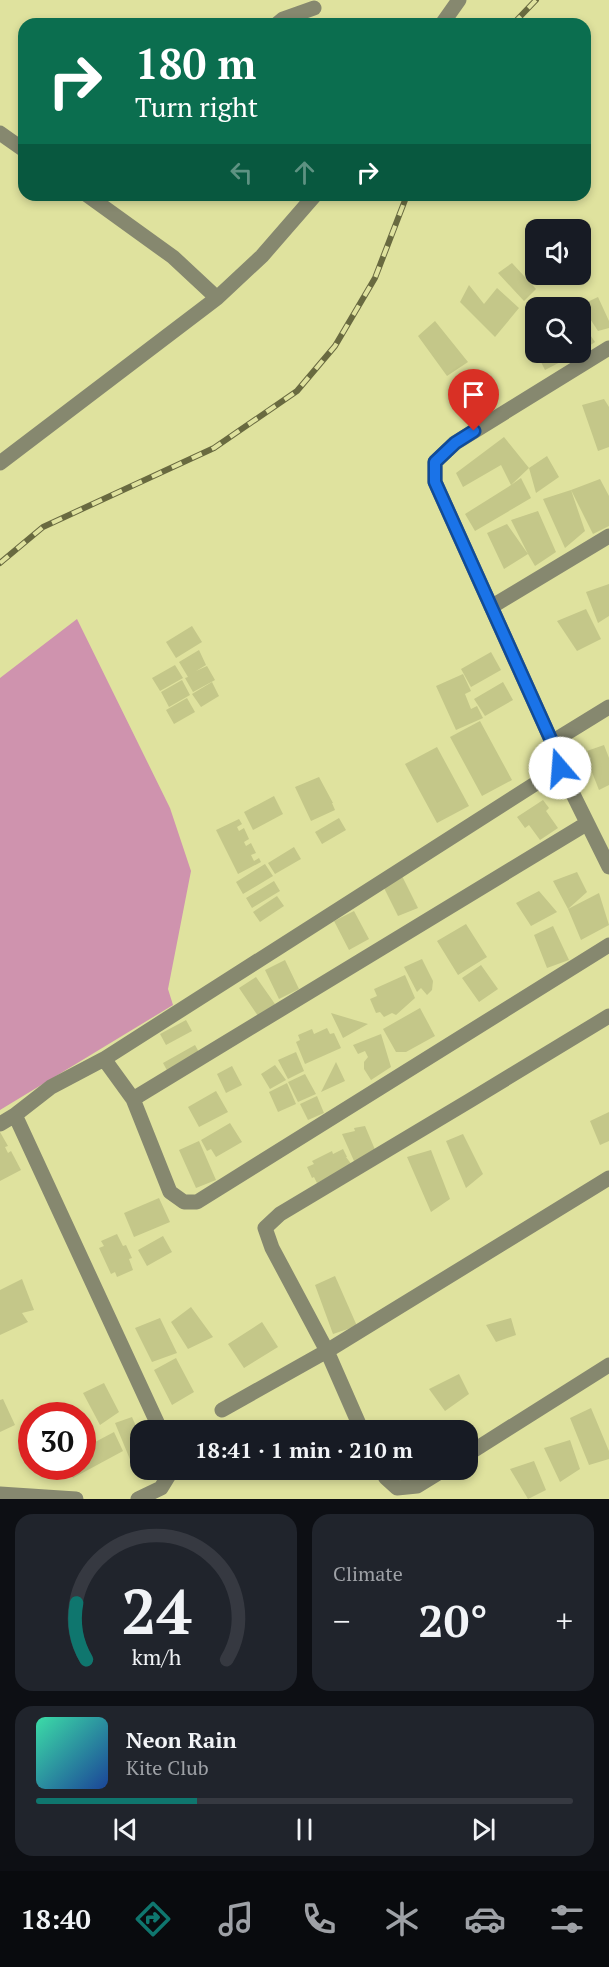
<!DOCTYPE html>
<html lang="en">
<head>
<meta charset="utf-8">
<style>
  :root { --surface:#171b24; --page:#20242c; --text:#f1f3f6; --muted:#9ea1a6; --line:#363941; --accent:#0f766e }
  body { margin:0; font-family:"PT Serif",serif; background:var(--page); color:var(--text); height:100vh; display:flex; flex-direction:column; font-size:22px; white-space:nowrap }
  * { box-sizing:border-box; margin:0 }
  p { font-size:20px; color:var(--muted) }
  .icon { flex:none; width:33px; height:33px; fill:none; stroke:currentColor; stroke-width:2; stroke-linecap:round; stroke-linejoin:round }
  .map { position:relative; height:1499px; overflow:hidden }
  .drawer { display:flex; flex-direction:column; gap:15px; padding:15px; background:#0d0f14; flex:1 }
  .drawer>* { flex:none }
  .guide { position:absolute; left:18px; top:18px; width:573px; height:183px; border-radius:18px; box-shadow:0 3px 9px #0003; background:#0b6e4f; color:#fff; overflow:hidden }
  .controls { position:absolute; left:525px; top:219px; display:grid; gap:12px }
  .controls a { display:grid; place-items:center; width:66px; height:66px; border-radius:12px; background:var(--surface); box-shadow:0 3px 9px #0003; font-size:30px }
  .speed { position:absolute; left:18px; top:1402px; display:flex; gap:12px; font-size:30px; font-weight:700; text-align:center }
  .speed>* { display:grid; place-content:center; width:78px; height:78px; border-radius:50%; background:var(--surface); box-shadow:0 3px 9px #0003; line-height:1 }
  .speed .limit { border:9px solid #d22; background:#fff; color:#111 }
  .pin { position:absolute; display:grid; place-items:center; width:51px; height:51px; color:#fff; margin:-62px -26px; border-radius:50% 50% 50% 0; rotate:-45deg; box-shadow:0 0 6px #0007 }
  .pin .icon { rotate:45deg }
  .me { position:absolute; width:66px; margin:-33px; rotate:342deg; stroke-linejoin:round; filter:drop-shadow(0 0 4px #0008) }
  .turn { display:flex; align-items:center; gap:21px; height:126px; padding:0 18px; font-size:27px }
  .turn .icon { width:78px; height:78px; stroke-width:2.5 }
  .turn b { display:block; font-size:42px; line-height:51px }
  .lanes { display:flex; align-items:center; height:57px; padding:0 18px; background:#0003; justify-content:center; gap:30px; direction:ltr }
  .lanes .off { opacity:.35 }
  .big { font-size:45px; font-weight:700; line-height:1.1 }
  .drawer .card { flex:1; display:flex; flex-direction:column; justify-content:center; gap:9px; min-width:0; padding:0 21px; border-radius:18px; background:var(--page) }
  .drawer .dial { align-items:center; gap:0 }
  .dial svg { height:156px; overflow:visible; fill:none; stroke:var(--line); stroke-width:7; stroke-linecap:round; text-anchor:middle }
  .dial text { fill:var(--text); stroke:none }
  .song { display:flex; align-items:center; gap:18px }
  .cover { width:72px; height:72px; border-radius:9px; background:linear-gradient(135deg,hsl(160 70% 55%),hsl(220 70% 35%)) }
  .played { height:6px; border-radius:3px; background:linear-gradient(90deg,var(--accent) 30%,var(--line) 30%) }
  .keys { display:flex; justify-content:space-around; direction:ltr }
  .heat { display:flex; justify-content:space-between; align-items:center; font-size:33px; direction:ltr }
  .drawer .tiles { flex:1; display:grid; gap:15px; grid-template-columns:1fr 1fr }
  .card:last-child { grid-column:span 2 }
  .trip { position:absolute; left:130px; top:1420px; width:348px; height:60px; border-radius:18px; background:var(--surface); box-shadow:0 3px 9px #0003; font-weight:700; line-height:60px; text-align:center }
  .dock { display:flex; height:96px; justify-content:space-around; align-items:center; background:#090b0e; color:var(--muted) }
  .dock .icon { width:42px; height:42px }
  .dock .current { color:var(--accent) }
  .dock b { font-size:27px; color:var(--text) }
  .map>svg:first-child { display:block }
  .forest { fill:#cf93ae }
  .building { fill:#c4c789 }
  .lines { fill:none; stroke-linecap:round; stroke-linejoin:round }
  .minor { stroke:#86886f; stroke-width:15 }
  .rail-casing { stroke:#696a40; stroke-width:6 }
  .rail { stroke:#dfe29e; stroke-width:4; stroke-dasharray:11; stroke-linecap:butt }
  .route-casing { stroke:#114b97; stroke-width:15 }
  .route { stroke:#1a73e8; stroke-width:10 }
</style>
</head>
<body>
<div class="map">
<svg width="609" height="1499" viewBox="0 0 609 1499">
  <rect width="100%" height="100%" fill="#dfe29e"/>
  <!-- forest -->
  <path class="forest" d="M77,619L170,808L191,871L168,989L173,1005L0,1110V678Z"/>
  <!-- building -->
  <path class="building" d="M512,263L536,289L524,301L498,273Z
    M469,285L484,304L497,288L519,308L495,337L460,302Z
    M598,297L609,321V328L598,331L581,305Z
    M580,320L595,342L580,352Z
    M435,321L468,362L447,376L418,336Z
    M536,352H569L572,356L545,370Z
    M604,399L609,407V447L598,451L582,405Z
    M504,437L529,468L511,485L521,478L531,498L475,531L465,514L511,485L501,465L463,487L456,473Z
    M547,456L559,477L536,493L529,468Z
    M600,479L609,496V526L593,534L571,490Z
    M571,490L585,531L565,548L543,499Z
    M538,511L556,552L535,566L528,554L504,569L487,533L507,524L528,554L511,520Z
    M609,584V616L598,623L586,592Z
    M586,609L601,639L577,651L557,621Z
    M192,626L202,642L176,658L166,642Z
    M199,650L206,665L196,671L207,666L215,680L193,692L185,678L188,677L179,662Z
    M491,652L501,670L471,687L461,669Z
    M175,665L183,678L160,691L152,678Z
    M463,674L471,691L465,694L471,709L477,706L483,718L456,730L436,686Z
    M182,680L190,695L169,707L161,692Z
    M212,682L219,696L201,707L192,694Z
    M503,682L513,700L485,716L474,699Z
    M187,698L195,712L174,724L166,710Z
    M480,721L512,780L482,796L450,737Z
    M604,745L609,758V785L599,790L584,752Z
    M437,747L469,806L437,823L405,764Z
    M319,777L333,803H332L335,810L311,821L295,787Z
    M274,796L283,814L253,830L244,812Z
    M543,800L549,808L546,811L558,828L540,840L529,825L525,828L517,817Z
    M339,818L346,830L322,844L315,832Z
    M239,819L242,824L237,827L239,831L244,828L249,839L244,842L246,846L251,843L256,853L251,855L254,861L259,858L261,862L238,874L216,830Z
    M294,847L301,859L275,874L268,863Z
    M265,864L273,876L243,894L236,882Z
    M400,872L418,908L398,916L381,882Z
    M577,872L587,892L568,909L553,881Z
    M274,881L280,891L252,908L246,898Z
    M539,891L557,912L531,926L516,903Z
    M599,893L609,925L581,940L568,909Z
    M277,896L284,906L260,922L253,912Z
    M354,911L369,939L349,950L334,921Z
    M466,924L487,957L458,975L437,941Z
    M553,926L569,960L547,968L534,935Z
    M422,959L433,981L432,990L427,995L421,988L417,992L404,967Z
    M285,960L299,989L279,999L265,970Z
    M481,965L498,989L479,1002L462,978Z
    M405,975L415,998L396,1015L392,1013L384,1017L380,1012L376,1013L370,999L377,996L374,989Z
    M256,977L275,1004L258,1016L239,988Z
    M420,1008L435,1036L406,1052H396L383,1029Z
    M331,1013L368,1024L343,1038Z
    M186,1020L192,1031L166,1045L160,1034Z
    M327,1028L330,1034L334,1033L341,1048L305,1064L296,1042L300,1040L298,1035L312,1029L314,1034Z
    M381,1034L391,1067L371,1080L364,1069V1062L368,1057L365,1051L358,1054L353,1045Z
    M195,1045L201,1056L169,1074L163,1063Z
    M296,1052L304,1071L288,1079L278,1060Z
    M336,1062L345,1081L321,1092Z
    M275,1065L286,1080L270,1089L261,1074Z
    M232,1066L242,1085L226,1093L217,1074Z
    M305,1074L316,1094L298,1102L288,1082Z
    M287,1083L296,1104L278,1112L269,1092Z
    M216,1091L228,1112L199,1127L188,1107Z
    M317,1096L324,1113L308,1120L300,1104Z
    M609,1112V1141L600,1145L590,1121Z
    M230,1123L242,1142L216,1157L211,1149L207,1151L201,1140Z
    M365,1126L376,1152L367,1158L354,1161L342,1134L355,1131L354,1128Z
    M0,1132L8,1146L5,1147L8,1153L11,1151L21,1170L0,1181Z
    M463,1134L483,1174L466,1188L446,1141Z
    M199,1141L216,1180L196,1188L179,1150Z
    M343,1149L347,1157H346L352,1165L317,1183L314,1177L312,1178L307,1167L314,1164L312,1161L332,1151L333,1154Z
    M431,1150L450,1199L431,1212L407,1157Z
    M159,1198L170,1222L134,1237L124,1213Z
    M117,1234L123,1246L126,1245L132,1258L129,1259L133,1270L117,1277L115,1272L111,1274L99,1248L104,1246L101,1241Z
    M163,1236L172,1252L147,1266L138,1250Z
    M335,1276L357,1326L333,1334L315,1285Z
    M22,1279L34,1310L22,1313L28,1322L0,1335V1290Z
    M191,1307L213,1337L188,1349L171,1322Z
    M160,1318L177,1353L152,1362L135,1328Z
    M511,1318L516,1335L496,1342L486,1325Z
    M262,1322L278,1347L244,1368L228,1344Z
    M176,1358L194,1392L172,1405L154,1370Z
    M459,1374L469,1394L445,1411L429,1389Z
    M104,1383L119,1412L100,1425L83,1393Z
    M3,1399L15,1425L0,1432V1400Z
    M591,1408L609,1451V1459L589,1465L570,1418Z
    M132,1417L141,1438V1470H146L136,1474L115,1423Z
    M114,1432L123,1451L73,1478L67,1467H82V1449Z
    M570,1440L580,1469L560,1482L544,1448Z
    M534,1461L546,1490L528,1499L510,1469Z
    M392,1470H410L394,1476Z"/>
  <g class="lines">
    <!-- minor -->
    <path class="minor" d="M277,24L283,19L314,8
      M442,24L459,0
      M0,133L24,150
      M87,195L173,257L217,298
      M609,348L455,443L435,462V482L552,742L560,768L609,867
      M0,463L217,298L262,256L315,195
      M491,607L609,536
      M552,742L609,707
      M104,1059L133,1099L170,1192L184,1202H197L609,945
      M133,1099L586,824
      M0,1124L15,1115
      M222,1410L327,1351L609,1178
      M161,1431L15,1115L51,1087L104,1059L560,768
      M362,1431L327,1351L272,1248L265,1228L280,1214L469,1101L609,1016
      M468,1454L609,1365
      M381,1470L386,1478L397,1488L417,1486L443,1470
      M0,1494L76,1499
      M138,1499L161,1488L172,1470"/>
    <defs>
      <path id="rail" d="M513,24L536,0
        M0,563L43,527L214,448L297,391L335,346L375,278L407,195"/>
    </defs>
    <!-- rail casing -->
    <use href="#rail" class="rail-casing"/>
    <!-- rail -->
    <use href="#rail" class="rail"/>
  </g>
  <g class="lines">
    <defs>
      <path id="route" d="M474,431L455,443L435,462V482L552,742L560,768"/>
    </defs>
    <!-- route casing -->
    <use href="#route" class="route-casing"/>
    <!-- route -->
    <use href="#route" class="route"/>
  </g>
</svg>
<div class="controls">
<a><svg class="icon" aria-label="sound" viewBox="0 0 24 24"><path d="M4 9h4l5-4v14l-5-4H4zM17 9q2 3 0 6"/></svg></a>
<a><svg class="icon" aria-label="search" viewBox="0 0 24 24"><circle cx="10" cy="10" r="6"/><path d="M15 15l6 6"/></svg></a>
</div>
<div class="speed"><div class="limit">30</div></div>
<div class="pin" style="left:474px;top:431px;background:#d93025"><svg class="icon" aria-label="arrive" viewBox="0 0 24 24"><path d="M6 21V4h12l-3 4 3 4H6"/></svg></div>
<svg class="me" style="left:560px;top:768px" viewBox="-20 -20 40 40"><circle r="19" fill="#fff"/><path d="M0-13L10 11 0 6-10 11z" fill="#1a73e8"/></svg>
<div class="trip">18:41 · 1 min · 210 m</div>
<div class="guide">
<div class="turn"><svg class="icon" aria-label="right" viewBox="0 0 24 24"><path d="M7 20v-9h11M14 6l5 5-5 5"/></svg><div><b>180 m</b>Turn right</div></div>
<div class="lanes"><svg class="icon off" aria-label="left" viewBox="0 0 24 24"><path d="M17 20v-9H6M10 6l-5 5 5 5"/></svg><svg class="icon off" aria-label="ahead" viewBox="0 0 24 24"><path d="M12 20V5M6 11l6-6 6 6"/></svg><svg class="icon" aria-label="right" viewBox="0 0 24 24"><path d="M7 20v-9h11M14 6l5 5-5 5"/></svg></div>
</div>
</div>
<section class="drawer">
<div class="tiles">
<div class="card dial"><svg viewBox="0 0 100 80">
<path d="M14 69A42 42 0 1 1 86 69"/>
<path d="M14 69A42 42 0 0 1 9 40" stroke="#0f766e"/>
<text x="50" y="56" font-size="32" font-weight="700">24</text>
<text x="50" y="72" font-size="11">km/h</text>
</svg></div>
<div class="card"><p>Climate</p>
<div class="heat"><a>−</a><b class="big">20°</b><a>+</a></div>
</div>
<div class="card">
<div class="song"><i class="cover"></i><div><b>Neon Rain</b><p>Kite Club</p></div></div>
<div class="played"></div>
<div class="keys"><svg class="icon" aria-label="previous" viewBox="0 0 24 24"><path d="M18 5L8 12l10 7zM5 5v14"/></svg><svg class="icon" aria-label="pause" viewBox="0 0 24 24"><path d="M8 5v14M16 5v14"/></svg><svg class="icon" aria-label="next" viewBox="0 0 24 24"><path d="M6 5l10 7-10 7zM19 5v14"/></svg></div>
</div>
</div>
</section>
<nav class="dock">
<b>18:40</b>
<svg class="icon current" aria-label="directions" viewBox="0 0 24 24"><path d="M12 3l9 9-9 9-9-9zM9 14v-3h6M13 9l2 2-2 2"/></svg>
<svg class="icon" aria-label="music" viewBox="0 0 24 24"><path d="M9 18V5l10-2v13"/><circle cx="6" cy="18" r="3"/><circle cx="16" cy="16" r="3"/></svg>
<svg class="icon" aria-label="phone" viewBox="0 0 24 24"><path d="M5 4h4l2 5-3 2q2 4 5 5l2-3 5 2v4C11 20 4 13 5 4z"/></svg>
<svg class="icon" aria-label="climate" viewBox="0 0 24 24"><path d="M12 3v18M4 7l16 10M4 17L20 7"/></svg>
<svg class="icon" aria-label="car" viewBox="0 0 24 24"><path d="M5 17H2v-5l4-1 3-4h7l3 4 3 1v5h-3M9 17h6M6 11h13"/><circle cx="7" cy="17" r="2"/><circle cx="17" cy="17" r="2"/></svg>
<svg class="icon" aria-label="filters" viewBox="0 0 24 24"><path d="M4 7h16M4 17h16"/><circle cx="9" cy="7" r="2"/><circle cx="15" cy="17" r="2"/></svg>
</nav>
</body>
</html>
